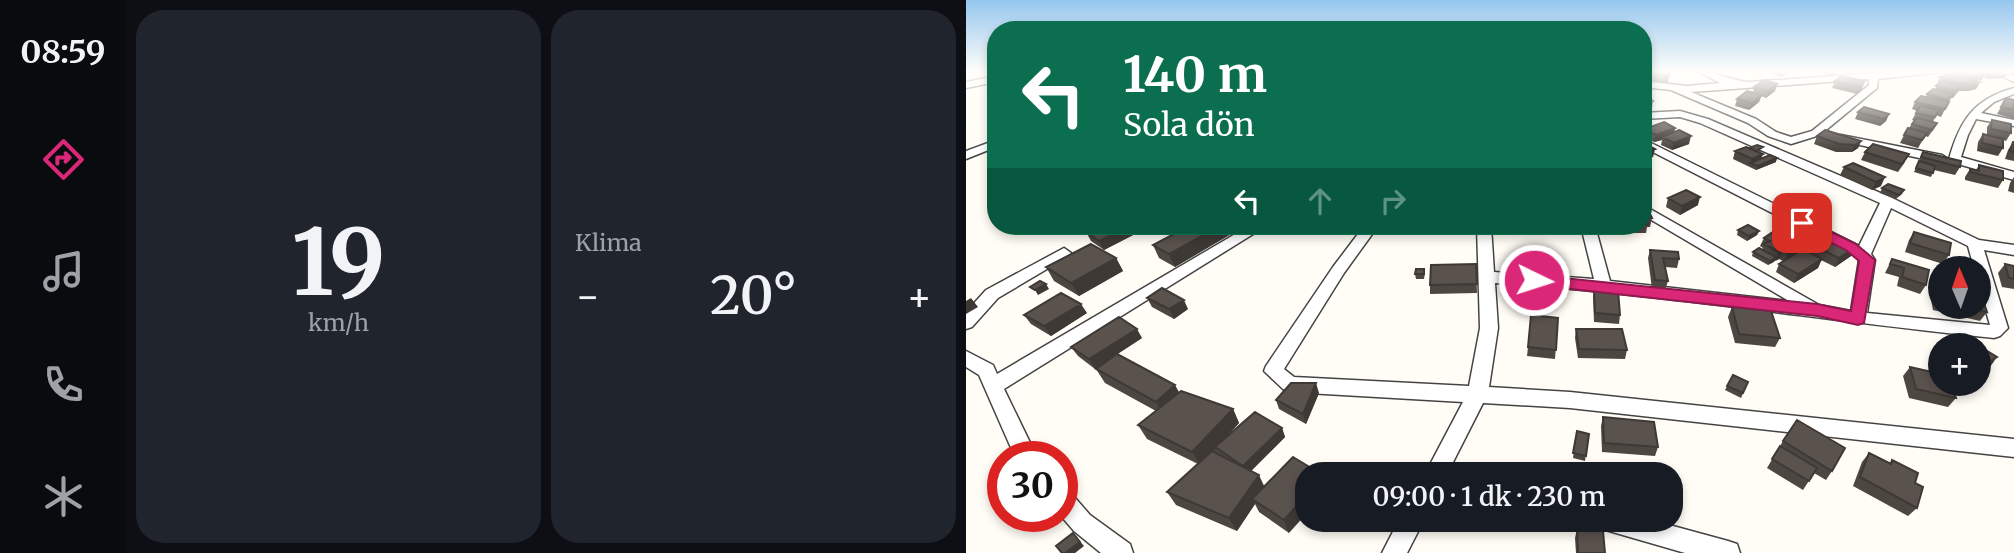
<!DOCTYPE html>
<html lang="tr">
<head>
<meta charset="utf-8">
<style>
  :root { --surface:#171b24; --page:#20242c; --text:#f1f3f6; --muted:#9ea1a6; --accent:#db2777 }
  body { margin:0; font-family:Merriweather,serif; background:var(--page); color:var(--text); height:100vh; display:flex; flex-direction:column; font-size:26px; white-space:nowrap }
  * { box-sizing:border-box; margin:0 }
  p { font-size:23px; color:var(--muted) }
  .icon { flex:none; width:38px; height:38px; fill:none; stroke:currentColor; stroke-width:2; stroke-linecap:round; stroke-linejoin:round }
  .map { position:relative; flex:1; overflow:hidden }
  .sheet { display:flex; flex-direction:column; gap:10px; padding:10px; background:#0d0f14; width:840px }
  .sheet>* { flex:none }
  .top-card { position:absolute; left:21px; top:21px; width:665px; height:214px; border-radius:28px; box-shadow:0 4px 10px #0003; background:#0b6e4f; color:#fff; overflow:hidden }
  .needle { width:46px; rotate:358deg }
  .fabs { position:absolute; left:962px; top:256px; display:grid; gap:14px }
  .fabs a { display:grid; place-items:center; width:63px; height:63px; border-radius:50%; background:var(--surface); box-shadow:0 4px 10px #0003; font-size:35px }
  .speed { position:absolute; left:21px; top:441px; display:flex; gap:14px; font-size:35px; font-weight:700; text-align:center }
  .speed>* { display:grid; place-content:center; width:91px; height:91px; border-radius:50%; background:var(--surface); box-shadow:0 4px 10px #0003; line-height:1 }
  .speed .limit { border:10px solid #d22; background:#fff; color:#111 }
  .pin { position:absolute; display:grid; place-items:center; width:60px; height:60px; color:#fff; margin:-30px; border-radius:14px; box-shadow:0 4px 10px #0006 }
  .me { position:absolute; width:77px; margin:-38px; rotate:94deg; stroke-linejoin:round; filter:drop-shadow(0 0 5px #0008) }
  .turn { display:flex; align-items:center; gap:24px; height:147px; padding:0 21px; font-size:32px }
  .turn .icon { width:91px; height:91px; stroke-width:2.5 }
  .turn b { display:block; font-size:49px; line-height:60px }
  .lanes { display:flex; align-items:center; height:66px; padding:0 21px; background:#0003; justify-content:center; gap:35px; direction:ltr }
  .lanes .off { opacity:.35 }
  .big { font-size:52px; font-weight:600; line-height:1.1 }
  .sheet .widget { flex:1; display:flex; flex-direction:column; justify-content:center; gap:10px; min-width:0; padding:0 24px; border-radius:28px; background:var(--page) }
  .sheet .dial { align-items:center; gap:0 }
  .dial b { font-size:91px; line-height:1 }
  .heat { display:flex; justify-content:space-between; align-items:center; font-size:38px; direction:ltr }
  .sheet .tiles { flex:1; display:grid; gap:10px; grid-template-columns:repeat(2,1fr) }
  .trip { position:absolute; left:329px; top:462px; width:388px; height:70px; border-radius:28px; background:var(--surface); box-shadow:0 4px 10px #0003; font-weight:600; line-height:70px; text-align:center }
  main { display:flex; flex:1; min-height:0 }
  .menu { display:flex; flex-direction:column; width:126px; justify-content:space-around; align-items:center; background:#090b0e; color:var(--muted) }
  .menu .icon { width:49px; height:49px }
  .menu .selected { color:var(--accent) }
  .menu b { font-size:32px; color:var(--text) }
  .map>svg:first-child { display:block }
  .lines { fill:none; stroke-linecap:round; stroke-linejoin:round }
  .minor-casing { stroke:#444; stroke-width:3 }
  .minor { fill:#fff; fill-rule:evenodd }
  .wall { fill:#4d4742 }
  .shaded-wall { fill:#3f3936 }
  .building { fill:#5a524d; stroke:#3f3936; stroke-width:2 }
  .route { fill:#db2777; stroke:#8e194d; stroke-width:2 }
</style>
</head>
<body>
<main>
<nav class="menu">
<b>08:59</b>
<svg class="icon selected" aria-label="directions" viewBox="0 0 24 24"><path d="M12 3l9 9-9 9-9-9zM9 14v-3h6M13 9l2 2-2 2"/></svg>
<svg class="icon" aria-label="music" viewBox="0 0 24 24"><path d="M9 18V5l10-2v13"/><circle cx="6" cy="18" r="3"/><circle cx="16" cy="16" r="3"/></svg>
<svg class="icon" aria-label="phone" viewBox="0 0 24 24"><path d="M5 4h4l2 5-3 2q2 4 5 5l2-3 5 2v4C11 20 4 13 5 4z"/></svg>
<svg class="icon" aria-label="climate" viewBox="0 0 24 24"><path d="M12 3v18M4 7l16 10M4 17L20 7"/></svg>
</nav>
<section class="sheet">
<div class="tiles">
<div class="widget dial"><b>19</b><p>km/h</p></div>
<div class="widget"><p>Klima</p>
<div class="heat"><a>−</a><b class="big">20°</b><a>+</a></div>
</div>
</div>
</section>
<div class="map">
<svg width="1048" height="553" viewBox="0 0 1048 553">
  <rect width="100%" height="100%" fill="#fffdf5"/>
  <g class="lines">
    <defs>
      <path id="minor" d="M731,71C749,71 764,80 782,82L938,71H986L912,79L911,88L854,135L825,144L802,136L782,123L705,90L677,87V81L721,86L754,83ZM903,79V85L846,131L825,137L810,132L790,119L725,92Z
        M1025,71H1038L1048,76V82Z
        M30,76V82L0,88V82Z
        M1048,88V94L1028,102L1015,113L1048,120V126L1010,119L1002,135L995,157L1048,172V180L985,162L983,159C994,120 1008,99 1048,88Z
        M714,111L742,119L926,198L1013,240L1048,245V255L1018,250L1042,328L1034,336L1028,338C861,321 696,294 529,283L532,328L523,387L604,392L1048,439V457L604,408L517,403L481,474H459L497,402L324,392L317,389L298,371L300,366L367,267L398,226H412L378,273L318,369L328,377L503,386L514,328L511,226H525L528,272L628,279L615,226H629L644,281L823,301L677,215V205L853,305L885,311L893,260L892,257L677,147V139L893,246L914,203L734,123L714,117L677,119V113ZM925,208L1002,246L1008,268H1013V287L1024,325L901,313L909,260L905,254Z
        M875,135L976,155L982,159L976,163L871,140V136Z
        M30,140V147L0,159V151Z
        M283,226H300L38,389L71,457H49L13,375L0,367V351L27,365L31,374Z
        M98,248L105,253L103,256L32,298L6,327L0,329V312L20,290Z
        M96,489L104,492L124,515L164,544L167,553H135L108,531L95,516Z
        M433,520H458L441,553H416Z
        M631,520H685L762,541L771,544L774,553H719L643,531L635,528Z"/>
    </defs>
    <!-- minor casing -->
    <use href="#minor" class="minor-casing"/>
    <!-- minor -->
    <use href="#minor" class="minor"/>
  </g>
  <!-- wall -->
  <path class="wall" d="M684,71H703V76L702,83L684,81Z
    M797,71H824L815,77Z
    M848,71H873L867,76Z
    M1038,71H1048V75Z
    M1015,72L1040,75L1038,78L1022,79L1017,77L1016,80H1009L1014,82L1010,89L1002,91H993L987,98H985L975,117L970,115L967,122V130L962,137L959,136L952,148L934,143L938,135L948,121L946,120L951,111L946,109L949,102L960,97L961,94L969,89L972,84H971L974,77L993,73L1013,74Z
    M869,81H899L896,88L891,94L866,88Z
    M811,84L809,91L800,98L795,96L793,102L783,110L769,106L771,99L787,92L788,87Z
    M1040,98L1048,100V119L1031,114Z
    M892,112L923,114L920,121L914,126L889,119Z
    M1026,120L1045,133L1040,141L1037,140V148L1032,156L1011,151L1012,142L1017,134L1021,135V127Z
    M709,128L708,133L723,144L706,150L695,145L696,140L688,142L678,137L679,129Z
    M851,136L895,141L892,148L886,152H870L848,144Z
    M1047,142H1048V161L1039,159L1042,150Z
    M769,151H796L793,152L795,158L810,162L790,170L767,159Z
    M899,152L939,162L932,172L895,160Z
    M957,152L994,167L989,175L968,170L965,177L948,172Z
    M887,163L915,186L906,190L874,175L878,167Z
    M1013,165L1037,180L1032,188L999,180V177L1004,169L1010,170Z
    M1048,177V193L1042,191L1044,183Z
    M916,188L938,190L936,194L930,199L914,193Z
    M702,198L732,205L714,215L700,207Z
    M677,212L686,218L684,227H681L680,233H650L648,226H677Z
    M165,226L169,234L138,250L125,241L120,232Z
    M556,226H582L581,231L557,232Z
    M631,226H639V228H632Z
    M262,227L265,234L209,267L193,258L187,245Z
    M772,230L793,231L791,235L781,241L771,235Z
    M948,232L983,255L977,264L939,252L943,240Z
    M798,238L829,254L843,252L846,245H892L888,254L869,267L855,260L852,268L828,283L810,272L813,264L817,261L813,259L809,261H808L802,265L786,256L787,252L796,250L797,248L794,246Z
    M684,250L713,259L711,268L699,267L702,281L699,290L686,289L682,258Z
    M150,258L157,271L113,296L88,281L80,267Z
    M926,259L960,285L954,294L931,286L933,277L919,273Z
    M510,264L511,293L464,294V285Z
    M1039,264L1048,266V289L1036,287L1032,273Z
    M459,273L458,279H450L449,274Z
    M969,281L975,282V306H1013L1021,312L1014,321L967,310L963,290Z
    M628,288L654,315L653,324L628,322L627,297Z
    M181,298L222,309L208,319L186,307Z
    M766,307L814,338L809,347L769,343L762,317Z
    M121,313L85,336L65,324L58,315Z
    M592,318L589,359L561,356L562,347Z
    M610,329L661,350L659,359L612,358L609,338Z
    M176,338L151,354L213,393L267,409L273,423L255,443L316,428L319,437L285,471L298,486L327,457L323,533L293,512L289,504L271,531L210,505L201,492L232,464L181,439L172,425L190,411L139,383L130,369L142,360L129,369L112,356L105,347Z
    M944,367L990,398L982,407L943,398L937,376Z
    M767,375L782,382L775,398L759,390Z
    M353,393L340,424L313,409L310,400Z
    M637,417L692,447L689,456L636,452L635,426Z
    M611,431L623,434L619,461L607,458Z
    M817,441L866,471L860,480L848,473L837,490L801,468Z
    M903,453L923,464L926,460L949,483L951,508L942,516L887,486L896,462Z
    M611,529L639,553H610L609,538Z"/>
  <!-- shaded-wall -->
  <path class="shaded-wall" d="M817,71H824L815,77Z
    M1017,76L1016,80L1001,81L1002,78Z
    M899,81L896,88L891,94L894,87Z
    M1014,82L1010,89L1002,91L1006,84Z
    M811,84L809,91L800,98L802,91Z
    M796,95L793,102L783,110L786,103Z
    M687,101L686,108L677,109V102Z
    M923,114L920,121L914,126L918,119Z
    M709,128L707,135L696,137V140L688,142L690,135Z
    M725,136L723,144L706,150L708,143Z
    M895,141L892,148L886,152L889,145Z
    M689,149L687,157L677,160V153Z
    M797,154L794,162L784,163L786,159Z
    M811,158L810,162L790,170L792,166Z
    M919,177L915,186L906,190L910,182Z
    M734,197L732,205L714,215L716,206Z
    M165,226L169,234L138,250L133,241Z
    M253,226H263L262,227L265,234L209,267L203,254Z
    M793,231L791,235L781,241L783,236Z
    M892,245L888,254L869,267L873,258Z
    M833,246L829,255L818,262L822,253Z
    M817,250L813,259L809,261L813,252Z
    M810,257L808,262L802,265L804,261Z
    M150,258L157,271L113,296L105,283Z
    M856,259L852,268L828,283L832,274Z
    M80,284L83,289L72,295L69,290Z
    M5,298L12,307L0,314V301Z
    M218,300L222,309L208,319L203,309Z
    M115,304L121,313L85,336L78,326Z
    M171,329L176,338L129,369L123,359Z
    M1031,357L1024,367L1013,373V368Z
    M350,383L353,393L340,424L337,414Z
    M209,385L217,399L198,415L190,402Z
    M267,409L273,423L234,465L226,452Z
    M316,428L319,437L281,475L277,466Z
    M293,475L299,488L286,499L289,504L271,531L263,518Z
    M341,494V513L323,533L318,520Z
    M72,516H77L79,519L65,531L61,527Z
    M107,533L118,546L109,553H99Z"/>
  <!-- building -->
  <path class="building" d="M685,71H703V76L685,75Z
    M1023,71H1032L1040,75L1024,76L1015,72Z
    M990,72L1001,76L998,77L1014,82L1006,84L993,83L974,77Z
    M1008,72L1017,76L1002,78L999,76H1001L993,73Z
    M875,76L899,81L894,87L869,81Z
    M798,80L811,84L802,91L788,87Z
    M975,81L996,86L990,91L970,86Z
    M967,89L988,94L982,100L961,94Z
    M781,91L796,95L786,103L771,99Z
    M677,96H682L687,101L677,102Z
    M955,96L983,102L979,109L949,102Z
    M1040,98L1048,100V110L1035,107Z
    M954,106L973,110L969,117L950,113Z
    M898,107L923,114L918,119L892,112Z
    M951,118L971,123L966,130L946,124Z
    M1026,120L1045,124V133L1025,129Z
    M698,122L709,128L690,135L679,129Z
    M942,128L961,133L956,140L938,135Z
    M713,130L725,136L708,143L696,137Z
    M859,130L895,141L889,145L873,144L851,136Z
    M1017,134L1037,139V148L1016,143Z
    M1047,142H1048V152L1044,151Z
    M677,143L689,149L677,153Z
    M907,144L943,154L936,164L899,152Z
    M791,145L797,147L790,151L783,148Z
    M780,147L797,154L786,159L769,151Z
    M957,152L995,161L994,167L955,157Z
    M804,155L811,158L792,166L784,163Z
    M953,161L969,166L967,173L950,168Z
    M887,163L919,177L910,182L878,167Z
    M1013,165L1037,171V180L1004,172V169L1013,171Z
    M922,184L938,190L933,195L916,188Z
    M720,190L734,197L716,206L702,198Z
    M677,212H683L686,218H679L682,224H677Z
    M782,225L793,231L783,236L772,230Z
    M134,226H165L133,241L120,232Z
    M223,226H253L203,254L187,245Z
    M807,232L833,246L822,253L817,250L813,252L798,244L804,241L798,238Z
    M866,232L892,245L873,258L846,245Z
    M948,232L985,243L983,255L944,243Z
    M125,244L150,258L105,283L80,267Z
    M793,248L810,257L804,261L787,252Z
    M837,249L856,259L832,274L813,264Z
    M684,250L712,252L713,259L697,258L702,281L689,280Z
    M926,259L963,270L960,285L936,277L938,268L924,264Z
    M510,264L511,284L464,285L465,265Z
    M1039,264L1048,266V279L1043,278Z
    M450,269H458V274H449Z
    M74,281L80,284L69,290L64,287Z
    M969,281L975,282V301H973Z
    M196,288L218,300L203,309L181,298Z
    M628,288L652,290L654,315L629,313Z
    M1013,291H1014L1021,312L996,306H1013Z
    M95,293L115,304L78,326L58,315Z
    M766,307L805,311L814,338L773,334Z
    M565,315L592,318L590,350L562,347Z
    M153,317L171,329L123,359L105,347Z
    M610,329H656L661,350L613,349Z
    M1006,337L1013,342L1010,344L1012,345H991Z
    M1013,346L1031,357L1013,368Z
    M151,354L209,385L190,402L130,369Z
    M944,367L975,374V383H985L990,398L950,389Z
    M767,375L782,382L777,393L761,386Z
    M325,383H350L337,414L310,400Z
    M215,391L267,409L226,452L172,425Z
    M289,412L316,428L277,466L249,447Z
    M637,417L688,422L692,447L638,443Z
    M831,420L879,448L866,471L817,441Z
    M611,431L623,434L620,456L607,453Z
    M814,446L851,468L843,481L806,459Z
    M246,451L293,475L263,518L201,492Z
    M903,453L925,464L926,460L952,473L949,483L957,487L951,508L894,477Z
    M327,457L355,474H341V494L318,520L286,499Z
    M49,516H72L61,527L47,518Z
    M611,529L637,531L639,553H612Z
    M107,533L114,542L99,553H96L90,546Z"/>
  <!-- sky -->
  <linearGradient id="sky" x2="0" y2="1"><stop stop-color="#95c6ee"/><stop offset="0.48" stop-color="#fffefa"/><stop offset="1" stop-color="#fffefa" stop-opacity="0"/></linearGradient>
  <rect width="1048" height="149" fill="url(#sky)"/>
  <!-- route -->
  <path class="route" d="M836,218L890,244L909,260L898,323L892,325L851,316L568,285L560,280L568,275L851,304L885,311L893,261L880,250L831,226L829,223Z"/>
</svg>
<div class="fabs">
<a><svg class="needle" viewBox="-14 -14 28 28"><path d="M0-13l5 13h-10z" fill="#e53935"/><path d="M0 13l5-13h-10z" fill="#9ea1a6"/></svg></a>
<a>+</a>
</div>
<div class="speed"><div class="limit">30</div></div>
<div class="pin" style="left:836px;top:223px;background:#d93025"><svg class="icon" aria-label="arrive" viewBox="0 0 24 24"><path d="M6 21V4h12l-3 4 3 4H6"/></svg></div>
<svg class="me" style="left:568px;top:280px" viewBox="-20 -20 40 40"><circle r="17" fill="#db2777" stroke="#fff" stroke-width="3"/><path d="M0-11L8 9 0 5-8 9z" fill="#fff"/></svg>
<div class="trip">09:00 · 1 dk · 230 m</div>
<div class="top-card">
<div class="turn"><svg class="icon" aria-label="left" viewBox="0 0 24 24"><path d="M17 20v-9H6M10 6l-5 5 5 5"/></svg><div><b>140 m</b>Sola dön</div></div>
<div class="lanes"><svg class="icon" aria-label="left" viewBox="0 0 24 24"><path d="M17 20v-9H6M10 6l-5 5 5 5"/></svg><svg class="icon off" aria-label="ahead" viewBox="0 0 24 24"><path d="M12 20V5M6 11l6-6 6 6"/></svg><svg class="icon off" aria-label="right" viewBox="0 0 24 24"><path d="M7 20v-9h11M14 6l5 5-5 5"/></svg></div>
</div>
</div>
</main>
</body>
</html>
